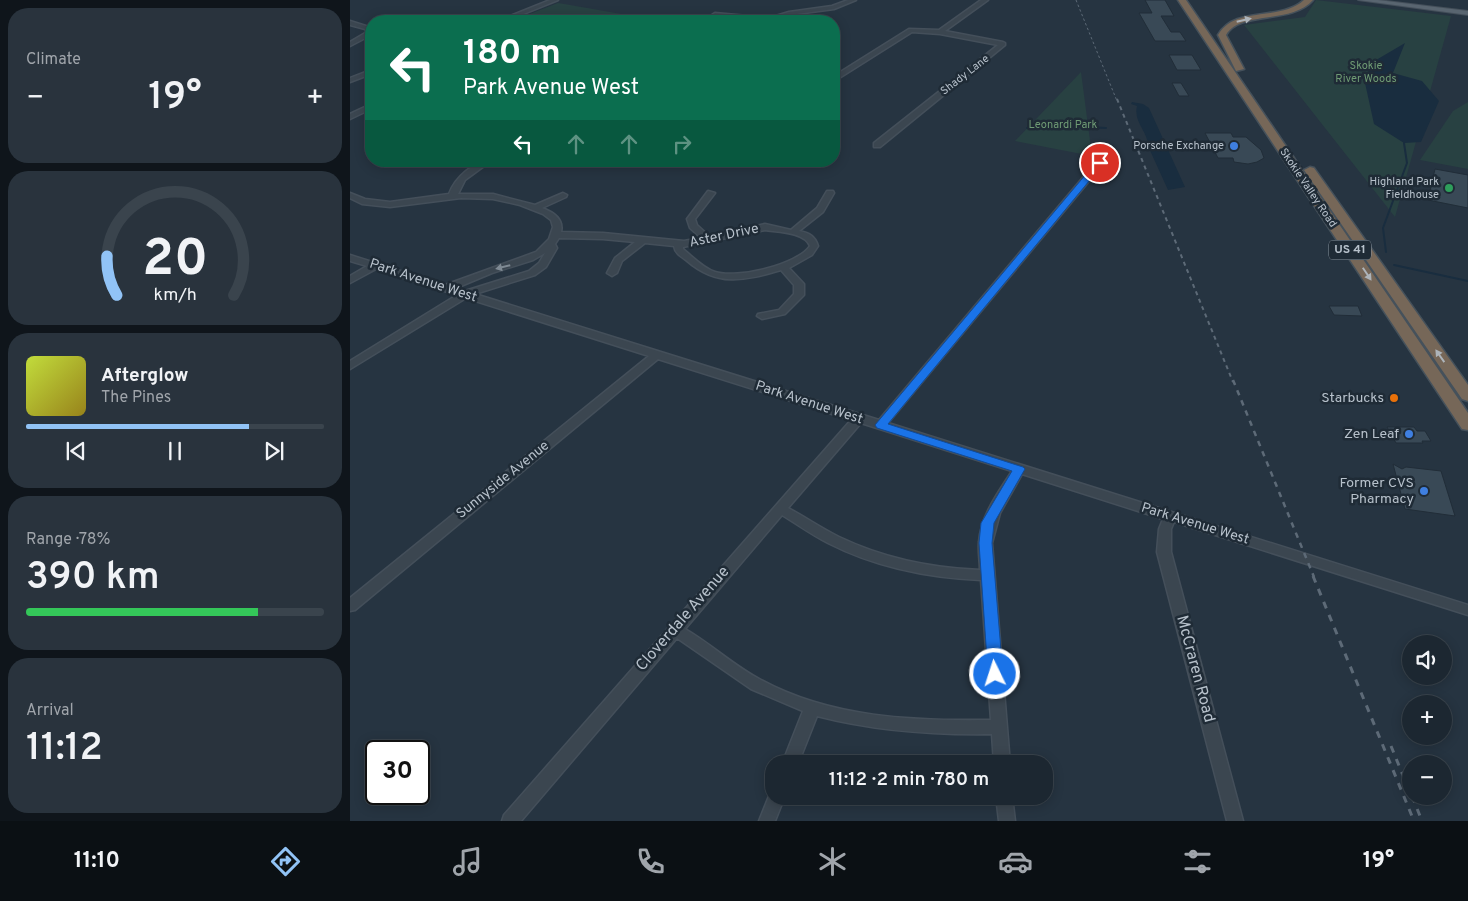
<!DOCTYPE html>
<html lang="en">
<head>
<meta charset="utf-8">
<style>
  :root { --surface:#1c2731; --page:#29333d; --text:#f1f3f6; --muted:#a0a5ab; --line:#3a444d; --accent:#91c3f6 }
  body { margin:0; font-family:Overpass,sans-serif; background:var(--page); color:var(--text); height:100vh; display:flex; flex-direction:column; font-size:19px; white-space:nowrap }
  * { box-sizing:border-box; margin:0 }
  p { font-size:16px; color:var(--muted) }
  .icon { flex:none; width:28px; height:28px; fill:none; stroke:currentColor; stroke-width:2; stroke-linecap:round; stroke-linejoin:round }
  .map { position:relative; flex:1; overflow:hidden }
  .panel { display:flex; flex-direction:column; gap:8px; padding:8px; background:#0f151b; width:350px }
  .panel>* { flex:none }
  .hud { position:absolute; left:15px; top:15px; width:475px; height:152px; border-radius:20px; box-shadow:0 2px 12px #0003,0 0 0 1px var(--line); background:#0b6e4f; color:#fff; overflow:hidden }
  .controls { position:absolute; left:1052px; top:635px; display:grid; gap:10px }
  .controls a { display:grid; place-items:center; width:50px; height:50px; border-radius:50%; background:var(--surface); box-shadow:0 2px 12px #0003,0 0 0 1px var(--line); font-size:25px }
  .speed { position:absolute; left:15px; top:740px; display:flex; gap:10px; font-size:25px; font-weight:700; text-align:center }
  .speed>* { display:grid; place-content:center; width:65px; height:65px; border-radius:50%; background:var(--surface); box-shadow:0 2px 12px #0003,0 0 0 1px var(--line); line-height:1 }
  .speed .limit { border:2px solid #111; border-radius:8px; background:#fff; color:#111 }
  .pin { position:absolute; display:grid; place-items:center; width:42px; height:42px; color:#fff; margin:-21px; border:2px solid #fff; border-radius:50%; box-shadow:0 1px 5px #0007 }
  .me { position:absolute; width:55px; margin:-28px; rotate:356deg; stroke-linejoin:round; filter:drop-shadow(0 0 4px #0008) }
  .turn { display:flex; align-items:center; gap:18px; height:105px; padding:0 15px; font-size:22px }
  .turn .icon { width:65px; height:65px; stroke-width:2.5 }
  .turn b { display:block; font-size:35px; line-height:42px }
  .lanes { display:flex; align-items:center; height:48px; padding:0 15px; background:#0003; justify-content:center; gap:25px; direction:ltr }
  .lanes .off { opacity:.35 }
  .big { font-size:38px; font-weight:600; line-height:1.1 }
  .panel .tile { flex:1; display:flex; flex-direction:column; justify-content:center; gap:8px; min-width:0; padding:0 18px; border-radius:20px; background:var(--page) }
  .panel .dial { align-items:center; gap:0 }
  .dial svg { height:130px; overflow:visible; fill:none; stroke:var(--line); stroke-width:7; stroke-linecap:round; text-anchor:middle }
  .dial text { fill:var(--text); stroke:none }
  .song { display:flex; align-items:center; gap:15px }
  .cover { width:60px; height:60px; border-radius:8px; background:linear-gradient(135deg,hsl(70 70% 55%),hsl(50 70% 35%)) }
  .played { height:5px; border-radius:2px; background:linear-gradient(90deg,var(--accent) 75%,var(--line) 75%) }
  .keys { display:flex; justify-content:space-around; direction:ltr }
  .heat { display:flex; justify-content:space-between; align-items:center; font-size:28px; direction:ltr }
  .charge { height:8px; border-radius:4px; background:linear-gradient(90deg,#34c759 78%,var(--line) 0) }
  .trip { position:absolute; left:415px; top:755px; width:288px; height:50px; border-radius:20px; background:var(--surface); box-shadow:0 2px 12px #0003,0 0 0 1px var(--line); font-weight:600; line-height:50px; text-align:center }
  .dock { display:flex; height:80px; justify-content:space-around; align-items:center; background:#0b1014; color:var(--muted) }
  .dock .icon { width:35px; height:35px }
  .dock .current { color:var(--accent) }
  .dock b { font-size:22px; color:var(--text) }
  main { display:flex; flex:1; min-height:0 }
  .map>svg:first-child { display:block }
  .green { fill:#284142 }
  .water { fill:#192d3f }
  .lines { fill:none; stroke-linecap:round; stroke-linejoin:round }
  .stream-far1 { stroke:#192d3f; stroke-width:1 }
  .stream { stroke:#192d3f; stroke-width:2 }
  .building { fill:#394956; stroke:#212d38 }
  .minor-casing { stroke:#444f5a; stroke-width:3 }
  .major-casing { stroke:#444f5a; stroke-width:2 }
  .highway-casing { stroke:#45515b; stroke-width:3 }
  .minor { fill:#3b4650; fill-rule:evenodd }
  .major { fill:#596570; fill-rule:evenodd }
  .highway { fill:#766758; fill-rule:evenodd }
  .rail-far3 { stroke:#5d6a77; stroke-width:1; stroke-dasharray:2.5 2.5; stroke-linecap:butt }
  .rail-far2 { stroke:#5d6a77; stroke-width:2; stroke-dasharray:4 4; stroke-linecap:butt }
  .rail-far1 { stroke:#5d6a77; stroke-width:2.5; stroke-dasharray:5.5 5.5; stroke-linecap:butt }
  .rail { stroke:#5d6a77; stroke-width:3; stroke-dasharray:7 7; stroke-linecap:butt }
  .oneway { fill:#adb4ba }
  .oneway2 { fill:#7f8a94 }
  .route { fill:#1a73e8; stroke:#114b97 }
  .shop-dot { fill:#3f7fe0; stroke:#1f2b36; stroke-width:2 }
  .leisure-dot { fill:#2e9e5b; stroke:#1f2b36; stroke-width:2 }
  .food-dot { fill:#e8710a; stroke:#1f2b36; stroke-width:2 }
  .labels { text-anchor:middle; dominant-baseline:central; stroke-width:5; stroke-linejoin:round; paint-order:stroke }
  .far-park-label { font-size:11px; fill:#6f9b74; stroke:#1f2b36 }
  .far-street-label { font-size:11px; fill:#b7c1cb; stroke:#1f2b36 }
  .far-poi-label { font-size:11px; fill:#b7c1cb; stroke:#1f2b36; text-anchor:end }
  .shield { fill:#1f2b36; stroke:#89949e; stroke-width:1 }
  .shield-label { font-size:12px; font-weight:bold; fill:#b7c1cb }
  .street-label { font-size:14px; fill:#b7c1cb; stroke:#1f2b36 }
  .poi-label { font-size:14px; fill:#b7c1cb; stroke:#1f2b36; text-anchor:end }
  .near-street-label { font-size:16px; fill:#b7c1cb; stroke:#1f2b36 }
</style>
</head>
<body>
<main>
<section class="panel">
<div class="tile"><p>Climate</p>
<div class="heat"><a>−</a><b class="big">19°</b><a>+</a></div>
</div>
<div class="tile dial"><svg viewBox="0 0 100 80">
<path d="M14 69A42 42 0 1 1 86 69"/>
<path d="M14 69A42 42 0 0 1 8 45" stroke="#91c3f6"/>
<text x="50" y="56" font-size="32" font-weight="700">20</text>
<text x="50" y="72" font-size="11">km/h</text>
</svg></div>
<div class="tile">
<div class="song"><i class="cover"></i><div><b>Afterglow</b><p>The Pines</p></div></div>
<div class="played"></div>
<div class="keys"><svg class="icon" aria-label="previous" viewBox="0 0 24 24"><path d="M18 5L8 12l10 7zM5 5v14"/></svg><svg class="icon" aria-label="pause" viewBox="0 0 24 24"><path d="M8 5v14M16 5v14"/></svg><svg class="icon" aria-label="next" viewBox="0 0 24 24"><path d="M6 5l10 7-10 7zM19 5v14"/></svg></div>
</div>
<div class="tile"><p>Range · 78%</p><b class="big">390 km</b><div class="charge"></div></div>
<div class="tile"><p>Arrival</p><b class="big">11:12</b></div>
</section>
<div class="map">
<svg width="1118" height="821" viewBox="0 0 1118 821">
  <rect width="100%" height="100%" fill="#263441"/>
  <!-- green -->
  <path class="green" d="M966,0L1101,16L1045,217L894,25L955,17Z
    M208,3L220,5L294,18L286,21H162Z
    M731,72L742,156L665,141Z
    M1118,102V169L1070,160L1103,111Z"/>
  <!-- water -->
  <path class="water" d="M1055,43L1043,73L1072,81L1089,101L1071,142L1054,143L1024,124L1015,83L1021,63Z
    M782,102L793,104L799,108L835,187L818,190L798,146C798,131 783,122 787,106L781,104Z"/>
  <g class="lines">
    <!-- stream-far1 -->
    <path class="stream-far1" d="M157,21L200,4"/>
    <!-- stream -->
    <path class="stream" d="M677,128L692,125L756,128
      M1036,252L1033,228L1057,163L1054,143
      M1044,265L1118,281"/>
  </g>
  <!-- building -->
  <path class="building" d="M795,0H815L824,16H811L821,32H830L836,41H805L789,13H802Z
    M819,55H842L851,70H827Z
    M822,83H831L839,96H829Z
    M855,133H881L883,137H896L911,150L914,158L907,162L898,164L884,162L883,158H868Z
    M1085,169L1118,175V208L1078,200Z
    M979,306H1008L1012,316L984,315Z
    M1037,427H1064L1067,431H1075L1081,441H1072L1073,443H1046Z
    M1043,464L1052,469L1056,467L1091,471L1105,516L1055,509Z"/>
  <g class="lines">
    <defs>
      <path id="minor" d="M200,0H208L156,21H148Z
        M498,0H506L484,9L439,15L422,21L365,17L362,15L365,13L419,18L439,12L482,6Z
        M631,0H638L595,31L653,42L655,43V45L530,147H524V143L648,45L590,34L562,32L486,80L484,81V76L559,29L589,30Z
        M0,21L19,27L21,35L0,46V42L17,32L15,29L0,25Z
        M21,70V74L0,82V78Z
        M21,104V109L0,119V114Z
        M752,155L759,157L538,423L1118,605V615L824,522L821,529V552L893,821H877L807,552L809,529L813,519L672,474L650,513L642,543L660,764H644L642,734C582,735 525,731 467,716L448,764H432L453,711L401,689L327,638L171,821H152L154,815L501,420L308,359L5,610L0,611V598L299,356L116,298L0,369V361L107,295L26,269L0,283V276L17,266L0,261V255L95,285L186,252L199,239L203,227L201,220L193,214L170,205L143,199L111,198L40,207L12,204L0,198V193L15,199L40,202L99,194C105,178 123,161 141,161L115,180L108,194H143L185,205L213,193L217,195L216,197L192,208C203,212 214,219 211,232L253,233L334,241L351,238L340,228L337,219L358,191L365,193L345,219L347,225L359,236L415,224L441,230L467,208L477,191H483L484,193L473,212L449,231C459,233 465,236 468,246L462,255L439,268L454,284V295L435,314L412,319L407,316L408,314L429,310L444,294V285L431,270C393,281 367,287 336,260C330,256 325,253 324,246L295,243L272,261L267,273L262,276L257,273L265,258L285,242L253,239L209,238L205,244L207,248L196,267L185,275L125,294L529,420ZM415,230C428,232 455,232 460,246C447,265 387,279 365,272C353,268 343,257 333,249V247ZM195,253L189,263L179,271L115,291L106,288L142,273L183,260ZM511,423L662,471C648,493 631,515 629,542C628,551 630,561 630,570C581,568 533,558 489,537C471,528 455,517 438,508ZM432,515C447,524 462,535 478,543C525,567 579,578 631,580L641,720C563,721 481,718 411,680C384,666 361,644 335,629Z
        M424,790V796H435L425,821H409L421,791Z
        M646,796H662L665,821H649Z"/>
      <path id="major" d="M1008,0H1028L1118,11V15Z"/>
      <path id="highway" d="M828,0H836L1118,413V430L1112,429Z
        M954,0H963C941,25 890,10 876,35L894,69L886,71L868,35C885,5 930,22 954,0Z
        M960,167L964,168L1118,385V401L1112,399L954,170Z"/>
    </defs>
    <!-- minor casing -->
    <use href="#minor" class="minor-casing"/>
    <!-- major casing -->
    <use href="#major" class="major-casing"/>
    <!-- highway casing -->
    <use href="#highway" class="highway-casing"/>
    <!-- minor -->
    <use href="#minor" class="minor"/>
    <!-- major -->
    <use href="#major" class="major"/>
    <!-- highway -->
    <use href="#highway" class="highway"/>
    <!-- rail-far3 -->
    <path class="rail-far3" d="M726,0L767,101"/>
    <!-- rail-far2 -->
    <path class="rail-far2" d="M767,99L883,382"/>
    <!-- rail-far1 -->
    <path class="rail-far1" d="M883,380L964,577"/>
    <!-- rail -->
    <path class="rail" d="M963,576L1064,821
      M1041,746L1061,795
      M1062,796L1072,821"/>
  </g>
  <!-- one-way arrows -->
  <defs><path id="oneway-solid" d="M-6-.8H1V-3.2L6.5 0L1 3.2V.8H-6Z" transform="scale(1.25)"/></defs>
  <g class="oneway">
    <use href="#oneway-solid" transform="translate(894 20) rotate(-13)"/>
    <use href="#oneway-solid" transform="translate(1017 274) rotate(56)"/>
    <use href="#oneway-solid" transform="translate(1090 356) rotate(-125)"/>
  </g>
  <use class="oneway2" href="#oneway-solid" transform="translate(153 267) rotate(166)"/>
  <!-- route -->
  <path class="route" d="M747,161L754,163L538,424L673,467L675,469L644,523L642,543L653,674L650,678L645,680L640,678L638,674L629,543L631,523L662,471L527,428L525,425Z"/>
  <!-- markers -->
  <g class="shop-dot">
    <circle cx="884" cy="146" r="5"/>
    <circle cx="1059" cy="434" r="5"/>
    <circle cx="1074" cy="491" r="5"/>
  </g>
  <circle class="leisure-dot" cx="1099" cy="188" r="5"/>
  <circle class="food-dot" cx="1044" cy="398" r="5"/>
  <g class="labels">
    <!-- far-park labels -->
    <g class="far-park-label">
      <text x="1016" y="66">Skokie<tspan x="1016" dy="13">River Woods</tspan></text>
      <text x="713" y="125">Leonardi Park</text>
    </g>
    <!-- far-street labels -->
    <g class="far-street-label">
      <text transform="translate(615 75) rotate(-38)">Shady Lane</text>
      <text transform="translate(958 188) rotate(56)">Skokie Valley Road</text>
    </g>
    <!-- far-poi labels -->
    <g class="far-poi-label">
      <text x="874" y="146">Porsche Exchange</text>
      <text x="1089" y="182">Highland Park<tspan x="1089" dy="13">Fieldhouse</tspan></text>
    </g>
    <!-- shield labels -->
    <rect class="shield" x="979" y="240.5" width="42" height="19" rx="4"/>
    <g class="shield-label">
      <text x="1000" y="250">US 41</text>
    </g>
    <!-- street labels -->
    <g class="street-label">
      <text transform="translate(374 236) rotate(-12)">Aster Drive</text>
      <text transform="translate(73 281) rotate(18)">Park Avenue West</text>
      <text transform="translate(459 403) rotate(18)">Park Avenue West</text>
      <text transform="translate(153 480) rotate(-39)">Sunnyside Avenue</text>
      <text transform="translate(845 524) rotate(17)">Park Avenue West</text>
    </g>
    <!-- poi labels -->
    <g class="poi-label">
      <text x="1034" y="398">Starbucks</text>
      <text x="1049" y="434">Zen Leaf</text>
      <text x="1064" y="483">Former CVS<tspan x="1064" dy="16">Pharmacy</tspan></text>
    </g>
    <!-- near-street labels -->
    <g class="near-street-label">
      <text transform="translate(333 619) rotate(-49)">Cloverdale Avenue</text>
      <text transform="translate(845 669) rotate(75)">McCraren Road</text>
    </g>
  </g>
</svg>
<div class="controls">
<a><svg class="icon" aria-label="sound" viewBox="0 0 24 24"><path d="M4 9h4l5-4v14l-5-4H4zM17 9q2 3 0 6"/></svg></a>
<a>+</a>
<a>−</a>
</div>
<div class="speed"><div class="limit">30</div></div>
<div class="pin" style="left:750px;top:163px;background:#d93025"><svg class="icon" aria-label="arrive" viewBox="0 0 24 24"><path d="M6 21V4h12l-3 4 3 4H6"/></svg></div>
<svg class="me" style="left:645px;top:674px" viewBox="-20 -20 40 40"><circle r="17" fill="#1a73e8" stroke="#fff" stroke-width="3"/><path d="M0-11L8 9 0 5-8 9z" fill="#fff"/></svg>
<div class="trip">11:12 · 2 min · 780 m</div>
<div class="hud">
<div class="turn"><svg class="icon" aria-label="left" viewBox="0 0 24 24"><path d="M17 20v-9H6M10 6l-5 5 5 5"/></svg><div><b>180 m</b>Park Avenue West</div></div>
<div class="lanes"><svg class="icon" aria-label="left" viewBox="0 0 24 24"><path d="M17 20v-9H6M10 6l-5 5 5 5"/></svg><svg class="icon off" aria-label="ahead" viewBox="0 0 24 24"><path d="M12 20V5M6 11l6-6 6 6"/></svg><svg class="icon off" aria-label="ahead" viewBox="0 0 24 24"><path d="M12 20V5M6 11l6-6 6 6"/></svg><svg class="icon off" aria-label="right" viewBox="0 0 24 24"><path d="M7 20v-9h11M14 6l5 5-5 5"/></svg></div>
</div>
</div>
</main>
<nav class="dock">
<b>11:10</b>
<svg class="icon current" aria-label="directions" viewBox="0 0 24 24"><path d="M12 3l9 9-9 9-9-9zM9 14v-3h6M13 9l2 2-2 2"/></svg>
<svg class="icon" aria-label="music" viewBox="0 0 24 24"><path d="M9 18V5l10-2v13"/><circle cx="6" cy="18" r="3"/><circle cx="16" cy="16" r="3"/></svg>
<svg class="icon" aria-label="phone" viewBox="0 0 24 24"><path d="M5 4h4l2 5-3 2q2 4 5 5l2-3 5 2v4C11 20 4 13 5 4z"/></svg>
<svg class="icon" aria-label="climate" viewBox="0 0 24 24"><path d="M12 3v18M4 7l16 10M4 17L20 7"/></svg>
<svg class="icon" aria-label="car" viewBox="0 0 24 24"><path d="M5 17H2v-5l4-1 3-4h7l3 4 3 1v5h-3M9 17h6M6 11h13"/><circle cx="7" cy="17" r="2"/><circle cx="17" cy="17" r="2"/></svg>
<svg class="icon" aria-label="filters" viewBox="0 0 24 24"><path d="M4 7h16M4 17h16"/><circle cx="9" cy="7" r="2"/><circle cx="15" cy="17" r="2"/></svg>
<b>19°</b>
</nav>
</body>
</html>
